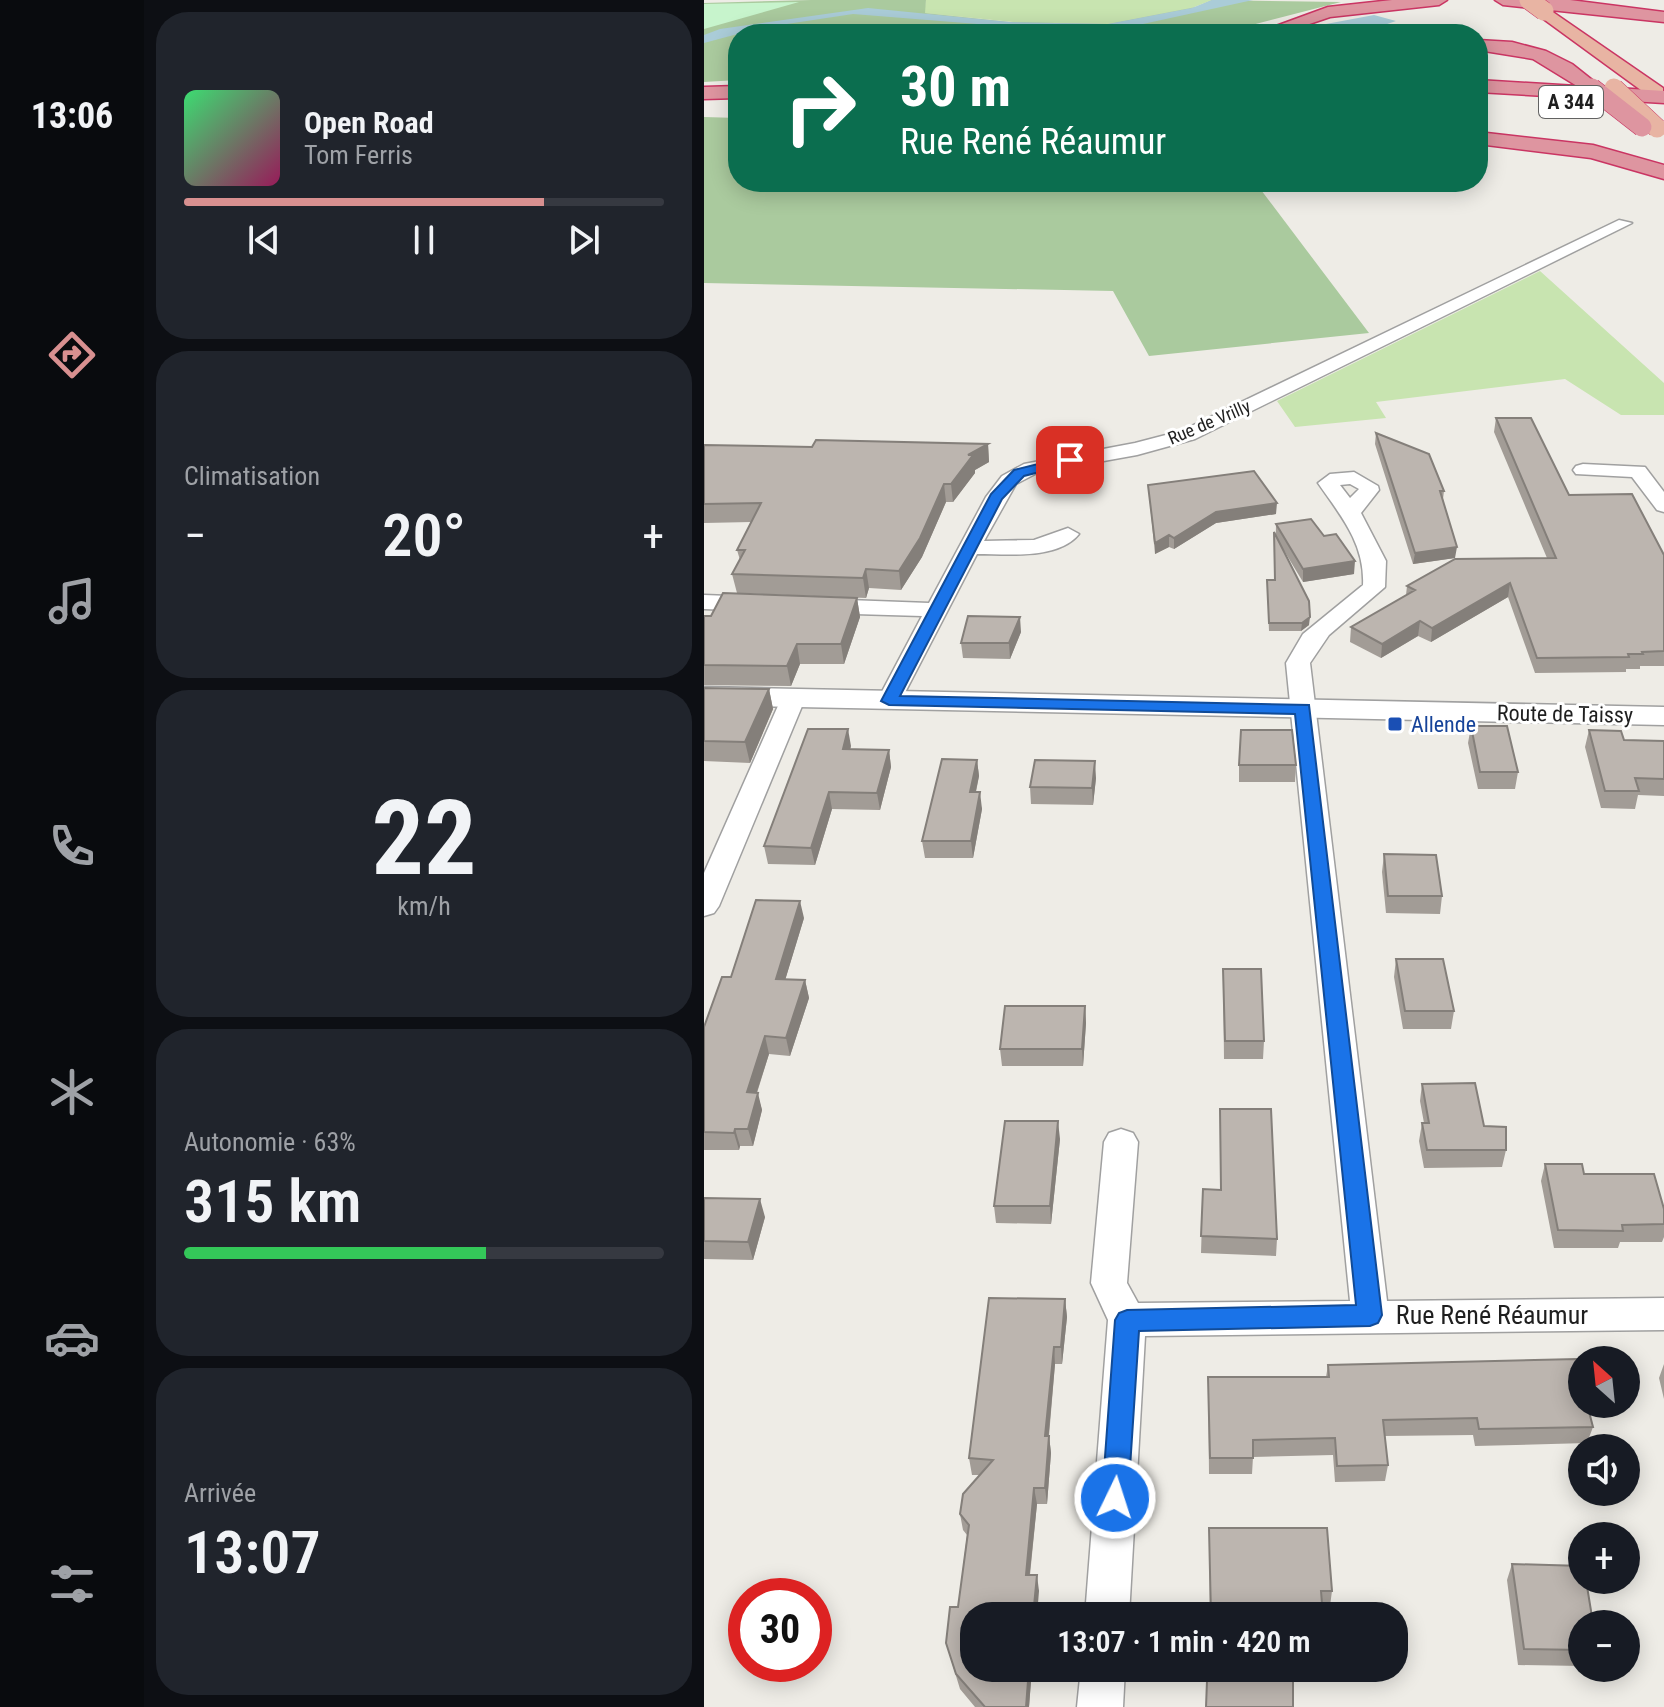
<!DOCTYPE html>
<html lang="fr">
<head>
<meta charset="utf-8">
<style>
  :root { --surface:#171b24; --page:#20242c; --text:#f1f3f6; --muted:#9ea1a6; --line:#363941; --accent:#d89090 }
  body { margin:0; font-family:"Roboto Condensed",sans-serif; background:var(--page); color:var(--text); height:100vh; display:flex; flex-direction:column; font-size:30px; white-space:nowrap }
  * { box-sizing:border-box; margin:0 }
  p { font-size:26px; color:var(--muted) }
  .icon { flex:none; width:44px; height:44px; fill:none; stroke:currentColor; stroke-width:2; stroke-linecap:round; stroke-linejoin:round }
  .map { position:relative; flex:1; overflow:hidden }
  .details { display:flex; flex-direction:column; gap:12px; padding:12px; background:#0d0f14; width:560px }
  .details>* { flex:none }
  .banner { position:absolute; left:24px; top:24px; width:760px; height:168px; border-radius:32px; box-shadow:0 4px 20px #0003; background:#0b6e4f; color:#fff; overflow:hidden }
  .needle { width:52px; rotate:333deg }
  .fabs { position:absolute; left:864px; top:1346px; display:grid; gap:16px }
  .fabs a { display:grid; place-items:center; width:72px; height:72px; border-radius:50%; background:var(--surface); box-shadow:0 4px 20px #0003; font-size:40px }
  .speed { position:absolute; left:24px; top:1578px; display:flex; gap:16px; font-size:40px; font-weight:700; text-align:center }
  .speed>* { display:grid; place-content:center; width:104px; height:104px; border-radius:50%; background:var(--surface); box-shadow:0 4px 20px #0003; line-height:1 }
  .speed .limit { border:12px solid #d22; background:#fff; color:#111 }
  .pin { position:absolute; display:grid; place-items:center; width:68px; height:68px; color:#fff; margin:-34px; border-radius:16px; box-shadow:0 4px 12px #0006 }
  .me { position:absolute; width:88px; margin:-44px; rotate:4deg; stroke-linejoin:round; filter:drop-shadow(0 0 6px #0008) }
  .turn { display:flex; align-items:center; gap:28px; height:168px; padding:0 40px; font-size:36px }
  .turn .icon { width:104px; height:104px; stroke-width:2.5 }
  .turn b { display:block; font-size:56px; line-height:68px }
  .big { font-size:60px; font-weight:600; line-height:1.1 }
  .details .card { flex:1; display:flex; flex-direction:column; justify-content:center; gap:12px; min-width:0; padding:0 28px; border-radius:32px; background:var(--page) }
  .details .dial { align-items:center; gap:0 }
  .dial b { font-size:104px; line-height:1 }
  .song { display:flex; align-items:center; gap:24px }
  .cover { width:96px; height:96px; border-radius:12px; background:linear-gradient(135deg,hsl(140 70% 55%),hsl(330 70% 35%)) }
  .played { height:8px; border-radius:4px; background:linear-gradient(90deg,var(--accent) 75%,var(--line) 75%) }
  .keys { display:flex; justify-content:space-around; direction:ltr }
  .heat { display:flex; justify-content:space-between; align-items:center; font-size:44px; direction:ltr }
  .charge { height:12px; border-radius:6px; background:linear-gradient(90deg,#34c759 63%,var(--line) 0) }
  .trip { position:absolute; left:256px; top:1602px; width:448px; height:80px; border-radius:32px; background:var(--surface); box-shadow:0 4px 20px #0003; font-weight:600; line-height:80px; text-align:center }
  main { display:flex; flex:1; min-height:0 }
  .dock { display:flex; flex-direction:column; width:144px; justify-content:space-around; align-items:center; background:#090b0e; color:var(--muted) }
  .dock .icon { width:56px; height:56px }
  .dock .selected { color:var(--accent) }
  .dock b { font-size:36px; color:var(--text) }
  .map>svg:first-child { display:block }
  .grass { fill:#c8e4b0 }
  .forest { fill:#aaca9e }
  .park { fill:#c7f4cc }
  .water { fill:#aaccd8 }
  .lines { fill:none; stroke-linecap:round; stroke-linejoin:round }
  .minor-casing { stroke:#a0a0a0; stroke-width:3 }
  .tertiary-casing { stroke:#a0a0a0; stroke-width:3 }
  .trunk-casing { stroke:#ca3563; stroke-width:3 }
  .motorway-casing { stroke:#ca3563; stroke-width:3 }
  .minor { fill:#fff; fill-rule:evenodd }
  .tertiary { fill:#fff; fill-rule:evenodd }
  .trunk { fill:#e8b4a3; fill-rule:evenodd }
  .motorway { fill:#de95a0; fill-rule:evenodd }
  .trunk-bridge-casing { stroke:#ca3563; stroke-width:20; stroke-linecap:butt }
  .motorway-bridge-casing { stroke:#ca3563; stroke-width:20; stroke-linecap:butt }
  .trunk-bridge { stroke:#e8b4a3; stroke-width:19 }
  .motorway-bridge { stroke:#de95a0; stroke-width:19 }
  .wall { fill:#a29c96 }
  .shaded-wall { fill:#847f7a }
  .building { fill:#bcb5af; stroke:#847f7a; stroke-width:2 }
  .route { fill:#1a73e8; stroke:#114b97; stroke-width:2 }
  .transit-dot { fill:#1a4fb4; stroke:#fff; stroke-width:3 }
  .labels { text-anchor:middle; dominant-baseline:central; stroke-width:6; stroke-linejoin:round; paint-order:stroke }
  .far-street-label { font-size:18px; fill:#1f1f1f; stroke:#fff }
  .shield { fill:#fff; stroke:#626262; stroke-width:2 }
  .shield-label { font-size:20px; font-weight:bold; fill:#1f1f1f }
  .street-label { font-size:22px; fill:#1f1f1f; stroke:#fff }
  .transit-label { font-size:22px; fill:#164399; stroke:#fff; text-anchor:start }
  .near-street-label { font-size:26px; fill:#1f1f1f; stroke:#fff }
</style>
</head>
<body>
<main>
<nav class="dock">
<b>13:06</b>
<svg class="icon selected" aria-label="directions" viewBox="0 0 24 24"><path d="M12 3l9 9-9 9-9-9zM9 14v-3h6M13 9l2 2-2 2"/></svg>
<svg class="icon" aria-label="music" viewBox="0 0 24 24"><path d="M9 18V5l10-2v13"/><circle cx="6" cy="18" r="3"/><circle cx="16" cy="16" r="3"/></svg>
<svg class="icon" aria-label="phone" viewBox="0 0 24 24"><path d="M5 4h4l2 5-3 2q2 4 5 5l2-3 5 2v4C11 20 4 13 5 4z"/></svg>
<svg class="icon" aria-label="climate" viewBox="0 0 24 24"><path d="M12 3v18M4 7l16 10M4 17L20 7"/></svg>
<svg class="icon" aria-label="car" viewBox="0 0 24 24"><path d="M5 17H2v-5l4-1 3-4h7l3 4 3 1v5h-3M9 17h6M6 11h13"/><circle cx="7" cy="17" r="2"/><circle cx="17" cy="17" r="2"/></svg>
<svg class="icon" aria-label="filters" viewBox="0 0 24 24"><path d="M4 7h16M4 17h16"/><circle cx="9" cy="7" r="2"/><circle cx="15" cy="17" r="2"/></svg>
</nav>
<section class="details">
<div class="card">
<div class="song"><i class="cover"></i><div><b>Open Road</b><p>Tom Ferris</p></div></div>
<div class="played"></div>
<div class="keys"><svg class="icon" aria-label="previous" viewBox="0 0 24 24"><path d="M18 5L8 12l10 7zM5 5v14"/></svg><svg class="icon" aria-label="pause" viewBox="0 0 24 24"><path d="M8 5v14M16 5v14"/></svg><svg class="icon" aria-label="next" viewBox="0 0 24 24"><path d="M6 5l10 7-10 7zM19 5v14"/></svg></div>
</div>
<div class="card"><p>Climatisation</p>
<div class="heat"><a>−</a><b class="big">20°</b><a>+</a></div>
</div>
<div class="card dial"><b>22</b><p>km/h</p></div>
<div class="card"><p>Autonomie · 63%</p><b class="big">315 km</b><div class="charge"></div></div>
<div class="card"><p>Arrivée</p><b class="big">13:07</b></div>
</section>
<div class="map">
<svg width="960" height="1707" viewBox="0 0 960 1707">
  <rect width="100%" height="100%" fill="#eeece6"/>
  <!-- grass -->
  <path class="grass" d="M222,0H508L488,8L404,24L320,23L220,13Z
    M836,271L960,383V415H917L861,379L672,402L682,418L591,427L573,401Z"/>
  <!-- forest -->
  <path class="forest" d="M107,0H222L221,13L305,22L404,24L492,7L508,0L637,2L513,34H34V80L0,82V3Z
    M0,117L34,118V182H551L665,333L445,356L409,291L0,283Z"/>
  <!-- park -->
  <path class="park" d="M95,2L0,29V4Z"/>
  <!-- water -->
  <path class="water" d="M508,0H549L416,29H335L149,14L56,28L0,43V35L16,29L164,8L305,22L404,24L488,8Z
    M670,15L692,21L654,34H596L622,24Z"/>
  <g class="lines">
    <defs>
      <path id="minor" d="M915,220L928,223L491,439L433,455L333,473L312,484L280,541L330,540L364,528L375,534C354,560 303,554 273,554L194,706H176L173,701L218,616L117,613L106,606L117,599L225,603L282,497L298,476L320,464L431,443L477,431Z
        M879,464L941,467L960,492V512L953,510L928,477L872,474L869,470L872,466Z
        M650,472L674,486L675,490L657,513L682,561L681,587L625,635L606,663L683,1301L960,1298V1330L441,1336L425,1616H381L404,1320L387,1283L400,1142L405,1133L417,1129L429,1133L434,1142L423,1283L434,1303L646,1301L582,663L599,634L659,585C661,544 637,516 614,483L626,474ZM646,484L655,489L646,498L636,485Z
        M0,595L51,597L62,604L51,611L0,609Z
        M89,692L101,699L15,906L10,913L0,916V873L77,699Z
        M377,1668H421L419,1707H373Z"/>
      <path id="tertiary" d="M0,687L960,707V725L0,705Z"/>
      <path id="trunk" d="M840,6L959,88V96H945L834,15V7Z"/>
      <path id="motorway" d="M688,0H743L735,5L626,17L576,34H550L624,7Z
        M791,0H866L960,12V22L799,5Z
        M774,40L808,42L842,51L868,64L897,87L960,91V103L774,92V80L873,86L829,59L774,50Z
        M34,86V98L0,99V87Z
        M774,132L889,145L960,165V179L887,158L774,144Z"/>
    </defs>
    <!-- minor casing -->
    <use href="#minor" class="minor-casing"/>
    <!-- tertiary casing -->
    <use href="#tertiary" class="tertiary-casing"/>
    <!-- trunk casing -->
    <use href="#trunk" class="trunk-casing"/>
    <!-- motorway casing -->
    <use href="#motorway" class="motorway-casing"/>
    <!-- minor -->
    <use href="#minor" class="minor"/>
    <!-- tertiary -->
    <use href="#tertiary" class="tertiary"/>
    <!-- trunk -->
    <use href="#trunk" class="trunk"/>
    <!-- motorway -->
    <use href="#motorway" class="motorway"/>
    <defs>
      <path id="trunk-bridge" d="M825,0L840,11
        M910,88L953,128"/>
      <path id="motorway-bridge" d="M888,88L938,127"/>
    </defs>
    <!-- trunk-bridge casing -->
    <use href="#trunk-bridge" class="trunk-bridge-casing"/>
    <!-- motorway-bridge casing -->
    <use href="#motorway-bridge" class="motorway-bridge-casing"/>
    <!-- trunk-bridge -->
    <use href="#trunk-bridge" class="trunk-bridge"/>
    <!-- motorway-bridge -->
    <use href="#motorway-bridge" class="motorway-bridge"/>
  </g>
  <!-- wall -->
  <path class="wall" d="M792,418L865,495L960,555V666H936V669H922V672L831,673L804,597L727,642L714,636L677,658L646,642L647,627L702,595L703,586L843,558L790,432Z
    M672,433L740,491L739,499L751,558L709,564L671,444Z
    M284,444L285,462L271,470V473L249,502H242L218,557L197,590L165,588L162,598L33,593L28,574L36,560L33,550L47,522L0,523V445L108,447Z
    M444,485L572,514L512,523L470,549L465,547L451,554Z
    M572,524L650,574L599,582L579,549L605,625L597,631H565L563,580H571Z
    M153,598L156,617L140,664H96L87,686L0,685V616H7Z
    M317,632L306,659L259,658L257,643Z
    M0,688L65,689L69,709L46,763L0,761Z
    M767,726L814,772L811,789H774L764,743Z
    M885,730L920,740L960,741V796L934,795L931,809L897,808L881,747Z
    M147,746L146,749L185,750L187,767L176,810L128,809L111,865L64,864L60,846Z
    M273,760L275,776L272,792L278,809L269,858H221L218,841Z
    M535,765H592L591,782H535Z
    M392,778L389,805L327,804L326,787Z
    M680,854L738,896L736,914L682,913L678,872Z
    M100,918L81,980H101L105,998L86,1056L65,1054L53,1093L58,1110L49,1146H36L35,1150H0V1027L27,977Z
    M692,959L750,1011L747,1029H699L690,977Z
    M519,969L560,1041L559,1059H520Z
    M381,1006L382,1023L379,1066H298L296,1049Z
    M718,1084L780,1126L802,1150L798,1167L720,1168L715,1141L718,1123H720L716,1101Z
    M516,1109L573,1239L572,1256L497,1253L499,1189L516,1190Z
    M356,1139L347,1224L292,1223L290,1206Z
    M841,1164L880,1174L960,1209V1237L958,1242H916L914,1248H850L837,1181Z
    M0,1198L61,1217L49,1260L0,1259Z
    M361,1299L363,1317L358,1364H351L345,1436L347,1453L343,1504H333L326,1575L335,1591L270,1668H333L332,1681H327L325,1707H271L256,1689L242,1643L254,1607L263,1535L259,1530L256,1514L276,1475H268L265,1458Z
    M960,1364V1399L955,1378Z
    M624,1365L889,1427L883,1443L771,1446L769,1435L681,1436L684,1465L681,1481L631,1482L629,1455L549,1457L548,1474H505L504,1377H622Z
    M505,1528L628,1591L626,1606L618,1607L619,1616H506Z
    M808,1564L878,1624V1666L814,1665L803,1580Z"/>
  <!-- shaded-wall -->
  <path class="shaded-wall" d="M284,444L285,462L271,470V473L249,502L247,484L264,455Z
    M240,484L242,502L218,557L197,590L195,571Z
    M573,503L572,514L512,523L470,549V538L512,512Z
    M465,535V547L451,554V543Z
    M753,547L751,558L709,564L711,553Z
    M651,561L650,574L599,582V569Z
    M162,569L165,588L162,598L159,578Z
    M806,583L804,597L727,642L728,628Z
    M153,598L156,617L140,664L137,644Z
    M316,617L317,632L306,659L305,643Z
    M606,617L605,625L597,631L598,623Z
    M716,621L714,636L677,658L678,644Z
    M93,644L96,664L87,686L83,666Z
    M65,689L69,709L46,763L41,742Z
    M144,729L147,746L142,766L139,749Z
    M185,750L187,767L176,810L173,793Z
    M273,760L275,776L268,809L266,792Z
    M391,761L392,778L389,805L388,788Z
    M125,792L128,809L111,865L107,848Z
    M276,792L278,809L269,858L267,841Z
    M96,901L100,918L76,997L72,979Z
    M101,980L105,998L86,1056L82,1038Z
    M381,1006L382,1023L379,1066L378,1049Z
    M61,1036L65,1054L47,1110L43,1092Z
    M54,1093L58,1110L49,1146L44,1129Z
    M354,1121L356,1139L347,1224L346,1206Z
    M31,1129L36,1146L35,1150L30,1133Z
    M56,1199L61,1217L49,1260L44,1242Z
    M361,1299L363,1317L358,1364L357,1347Z
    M350,1347L351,1364L343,1453L341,1436Z
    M345,1436L347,1453L343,1504L341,1488Z
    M330,1488L333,1504L324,1590L322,1575Z
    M333,1575L335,1591L333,1616H329Z
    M325,1668L327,1681L325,1707H322Z"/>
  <!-- building -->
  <path class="building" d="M792,418H827L865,495L928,494L960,555V651L938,652L939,654H924L925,657L833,658L806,583L728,628L716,621L678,644L647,627L711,590L703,586L751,559L852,558Z
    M672,433L725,454L740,491H736L753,547L711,553Z
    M112,440L284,444L264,455H269L247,484H240L216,538L195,571L162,569L159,578L28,574L41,550H33L57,503L0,504V445L108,447Z
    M550,471L573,503L512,512L470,538L465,535L451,543L444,485Z
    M607,519L620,536L632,534L651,561L599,569L572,524Z
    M570,532L605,601L606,617L598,623H565L563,580H571Z
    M19,593L153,598L137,644H93L83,666L0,665V616H7Z
    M264,616L316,617L305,643H257Z
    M0,688L65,689L41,742L0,741Z
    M767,726H803L814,772H776Z
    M104,729H144L139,749L185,750L173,793L125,792L107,848L60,846Z
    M537,730H588L592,765H535Z
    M885,730L917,731L920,740L960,741V779L931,778L935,791H901Z
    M238,759L273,760L266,792H276L267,841H218Z
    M331,760L391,761L388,788L326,787Z
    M680,854L732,855L738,896H684Z
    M52,900L96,901L72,979L101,980L82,1038L61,1036L43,1092L54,1093L44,1129H31L30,1133L0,1132V1027L18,977H27Z
    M692,959H739L750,1011H701Z
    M519,969H557L560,1041H521Z
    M301,1006H381L378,1049H296Z
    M771,1083L780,1126L802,1127V1150H723L718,1123H725L718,1084Z
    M516,1109H567L573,1239L497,1236L499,1189L517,1190Z
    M301,1121H354L346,1206H290Z
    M841,1164H878L880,1174H950L960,1209V1224L918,1225L919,1231L854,1230Z
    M0,1198L56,1199L44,1242L0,1241Z
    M285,1298L361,1299L357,1347H350L341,1436H345L341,1488H330L322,1575H333L329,1616H270V1668H325L322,1707H281L252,1674L242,1643L246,1607H254L265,1525L256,1514L259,1494L289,1460L265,1458Z
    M873,1359L878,1381V1404H883L889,1427L775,1429L773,1418L679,1420L684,1465L633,1466L631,1438L549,1440V1458H506L504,1377H625L624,1365Z
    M505,1528H623L628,1591H617L619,1616H507Z
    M808,1564L878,1566V1580H882L889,1623L906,1624H878V1650L820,1649Z
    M508,1668H589V1707H502L503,1681H508Z"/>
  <!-- route -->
  <path class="route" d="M366,456L373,460L371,463L320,476L298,499L196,696L605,705L678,1315L674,1323L666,1326L435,1331L424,1498L420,1507L411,1510L402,1507L398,1498L411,1320L415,1313L423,1310L652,1305L591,714L185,705L177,701L287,494L310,470Z"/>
  <!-- markers -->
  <rect class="transit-dot" x="683" y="716" width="16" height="16" rx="4"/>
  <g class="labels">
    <!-- far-street labels -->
    <g class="far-street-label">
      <text transform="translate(505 422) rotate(-23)">Rue de Vrilly</text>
    </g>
    <!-- shield labels -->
    <rect class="shield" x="835" y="86" width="64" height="32" rx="6"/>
    <g class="shield-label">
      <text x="867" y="102">A 344</text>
    </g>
    <!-- street labels -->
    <g class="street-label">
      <text transform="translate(861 714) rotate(1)">Route de Taissy</text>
    </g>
    <!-- transit labels -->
    <g class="transit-label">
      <text x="707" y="724">Allende</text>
    </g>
    <!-- near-street labels -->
    <g class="near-street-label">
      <text x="788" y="1315">Rue René Réaumur</text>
    </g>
  </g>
</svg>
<div class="fabs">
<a><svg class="needle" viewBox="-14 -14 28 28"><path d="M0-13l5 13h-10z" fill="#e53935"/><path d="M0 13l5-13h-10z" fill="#9ea1a6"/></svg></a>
<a><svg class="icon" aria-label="sound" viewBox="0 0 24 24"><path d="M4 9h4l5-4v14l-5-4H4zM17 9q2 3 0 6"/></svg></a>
<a>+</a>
<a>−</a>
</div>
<div class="speed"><div class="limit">30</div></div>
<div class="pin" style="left:366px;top:460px;background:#d93025"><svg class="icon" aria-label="arrive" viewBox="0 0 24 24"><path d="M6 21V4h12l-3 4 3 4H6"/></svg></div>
<svg class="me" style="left:411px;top:1498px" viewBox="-20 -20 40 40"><circle r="17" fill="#1a73e8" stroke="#fff" stroke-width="3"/><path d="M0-11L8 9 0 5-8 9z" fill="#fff"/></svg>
<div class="trip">13:07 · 1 min · 420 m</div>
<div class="banner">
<div class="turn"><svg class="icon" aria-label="right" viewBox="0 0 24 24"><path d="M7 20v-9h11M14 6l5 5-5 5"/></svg><div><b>30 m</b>Rue René Réaumur</div></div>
</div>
</div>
</main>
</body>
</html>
